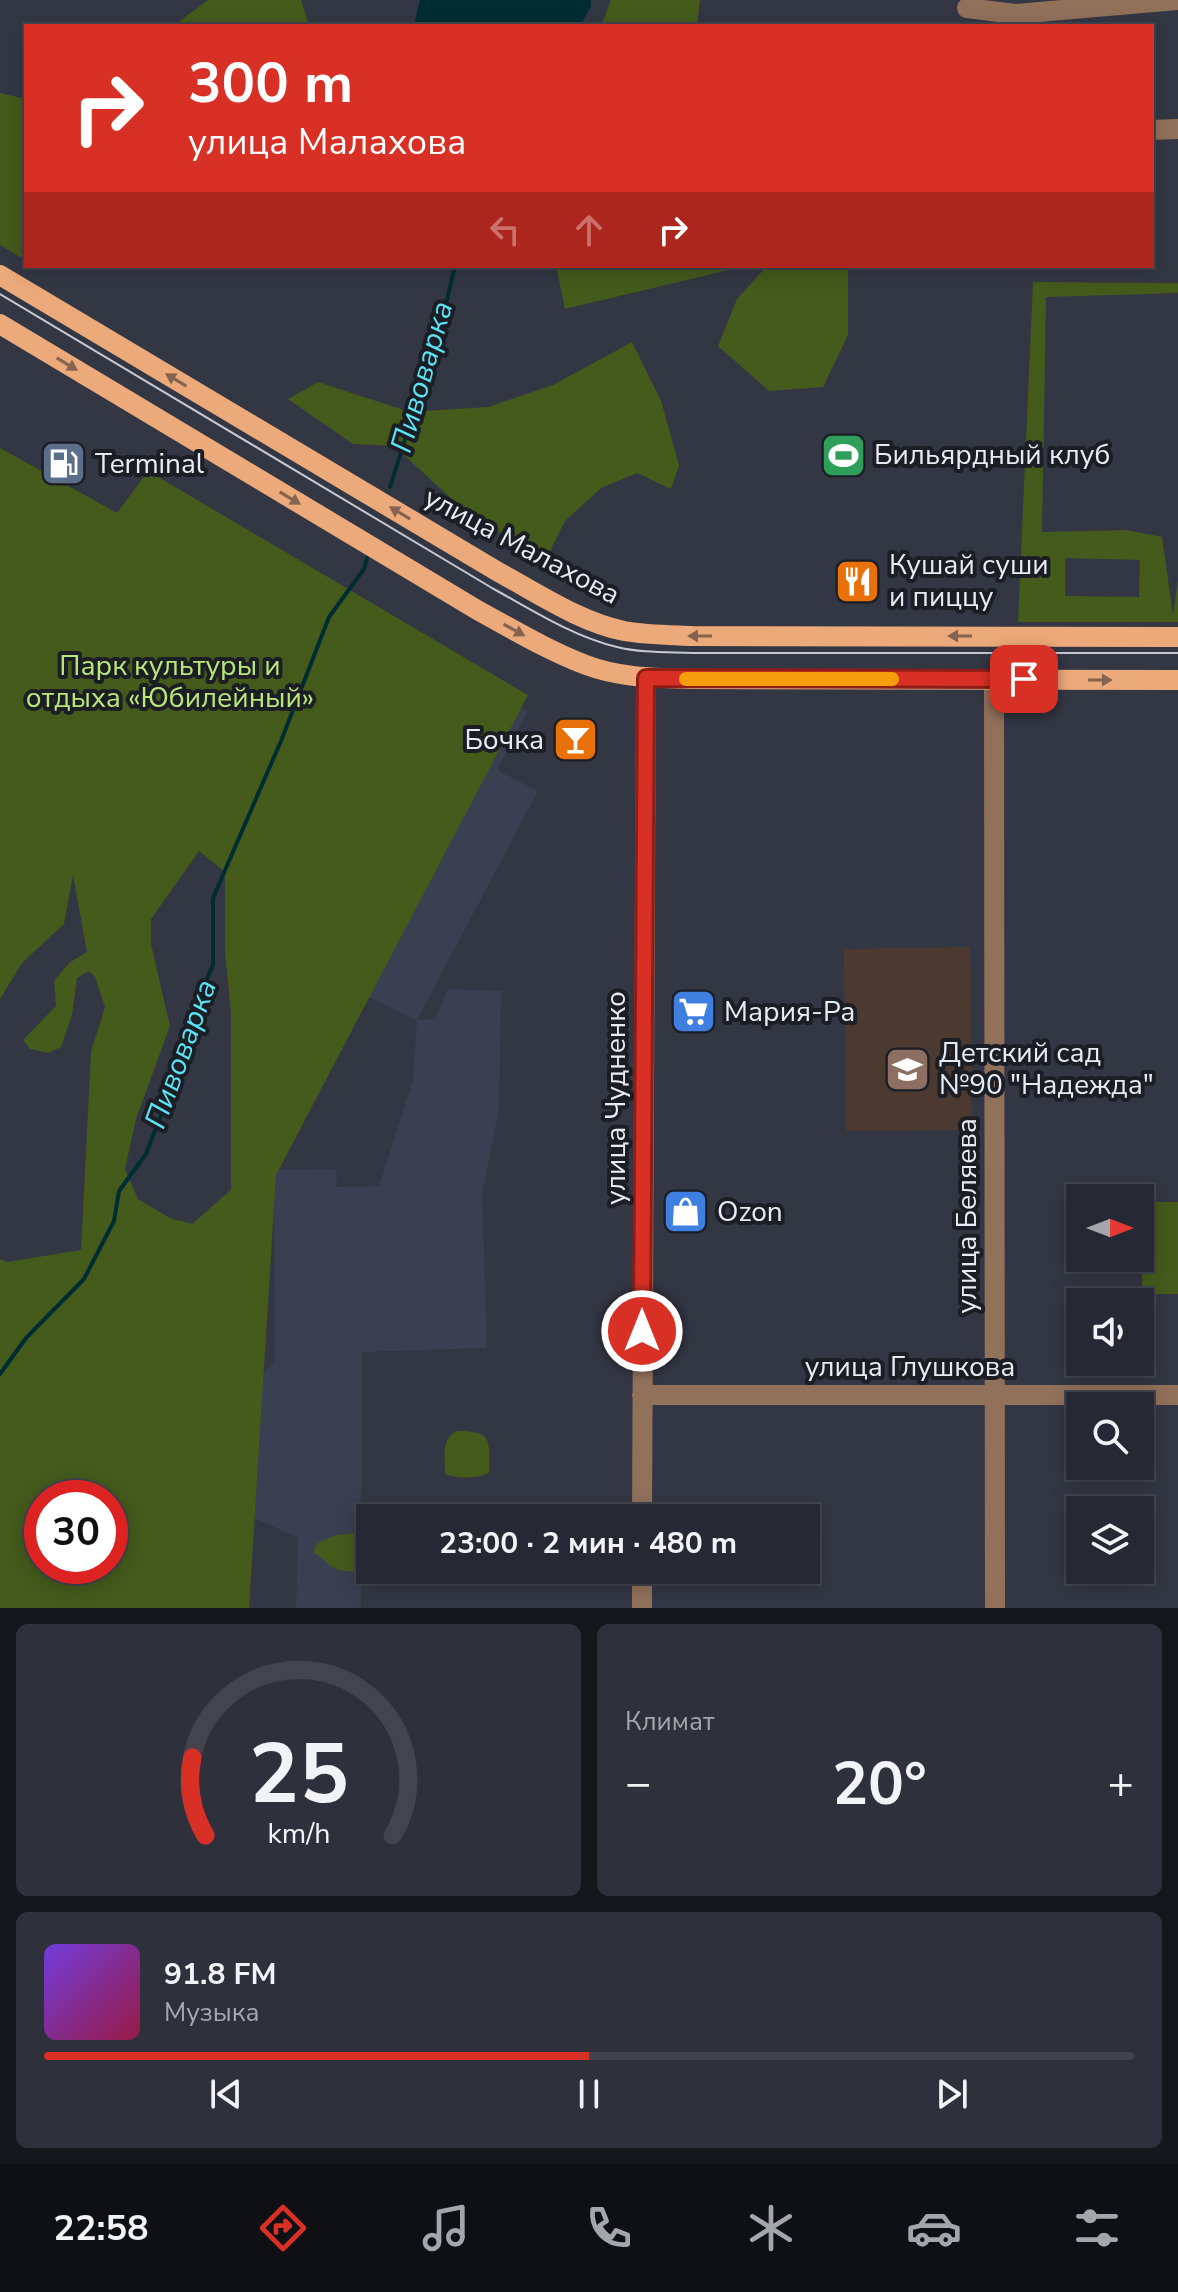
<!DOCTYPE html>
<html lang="ru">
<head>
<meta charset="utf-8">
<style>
  :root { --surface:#262933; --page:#2e313b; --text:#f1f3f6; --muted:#a4a6ac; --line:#42454e; --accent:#d93025 }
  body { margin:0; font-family:"Nunito Sans",sans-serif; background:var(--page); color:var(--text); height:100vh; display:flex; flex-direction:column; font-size:30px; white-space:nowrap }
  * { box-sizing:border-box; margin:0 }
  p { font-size:26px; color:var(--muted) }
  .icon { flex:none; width:44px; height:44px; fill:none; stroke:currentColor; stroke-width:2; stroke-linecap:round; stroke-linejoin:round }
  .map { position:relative; height:1608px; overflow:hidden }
  .panel { display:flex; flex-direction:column; gap:16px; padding:16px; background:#15171c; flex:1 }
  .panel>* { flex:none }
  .guide { position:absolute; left:24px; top:24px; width:1130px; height:244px; border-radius:0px; box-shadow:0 4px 20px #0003,0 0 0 2px var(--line); background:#d93025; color:#fff; overflow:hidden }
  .needle { width:52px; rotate:90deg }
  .controls { position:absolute; left:1066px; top:1184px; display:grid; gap:16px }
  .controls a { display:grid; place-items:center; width:88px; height:88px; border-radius:0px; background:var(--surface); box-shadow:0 4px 20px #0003,0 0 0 2px var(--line); font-size:40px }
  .speed { position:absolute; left:24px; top:1480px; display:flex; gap:16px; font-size:40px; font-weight:700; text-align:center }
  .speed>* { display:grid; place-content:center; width:104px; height:104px; border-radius:50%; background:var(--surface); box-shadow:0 4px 20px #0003,0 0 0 2px var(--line); line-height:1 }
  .speed .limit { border:12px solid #d22; background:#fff; color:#111 }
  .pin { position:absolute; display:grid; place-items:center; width:68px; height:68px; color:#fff; margin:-34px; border-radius:16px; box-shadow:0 4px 12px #0006 }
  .me { position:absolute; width:88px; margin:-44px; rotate:0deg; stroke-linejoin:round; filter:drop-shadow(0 0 6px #0008) }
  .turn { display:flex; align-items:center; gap:28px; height:168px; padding:0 32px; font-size:36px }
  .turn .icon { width:104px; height:104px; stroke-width:2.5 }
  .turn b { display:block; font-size:56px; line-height:68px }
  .lanes { display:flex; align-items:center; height:76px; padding:0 32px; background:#0003; justify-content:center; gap:40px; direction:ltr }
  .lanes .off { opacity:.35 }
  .big { font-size:60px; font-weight:700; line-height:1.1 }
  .panel .tile { flex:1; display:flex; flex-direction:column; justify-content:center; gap:12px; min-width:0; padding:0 28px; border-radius:12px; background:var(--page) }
  .panel .dial { align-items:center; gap:0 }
  .dial svg { height:208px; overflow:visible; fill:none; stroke:var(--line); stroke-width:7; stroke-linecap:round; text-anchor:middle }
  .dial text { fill:var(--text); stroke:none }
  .song { display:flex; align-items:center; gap:24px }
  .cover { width:96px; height:96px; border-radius:12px; background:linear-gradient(135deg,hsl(260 70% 55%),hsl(340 70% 35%)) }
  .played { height:8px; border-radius:4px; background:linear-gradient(90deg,var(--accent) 50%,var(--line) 50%) }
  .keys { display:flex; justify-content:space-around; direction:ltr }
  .heat { display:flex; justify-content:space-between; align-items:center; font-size:44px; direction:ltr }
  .panel .tiles { flex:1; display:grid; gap:16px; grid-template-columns:1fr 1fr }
  .tile:last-child { grid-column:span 2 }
  .trip { position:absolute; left:356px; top:1504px; width:464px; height:80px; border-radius:0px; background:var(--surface); box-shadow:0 4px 20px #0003,0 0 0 2px var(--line); font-weight:700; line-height:80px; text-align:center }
  .menu { display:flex; height:128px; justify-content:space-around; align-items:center; background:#0f1014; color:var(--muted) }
  .menu .icon { width:56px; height:56px }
  .menu .selected { color:var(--accent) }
  .menu b { font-size:36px; color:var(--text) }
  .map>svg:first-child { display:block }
  .built { fill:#3a3f52 }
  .education { fill:#4c3a31 }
  .green { fill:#445b1c; fill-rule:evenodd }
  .water { fill:#002d32 }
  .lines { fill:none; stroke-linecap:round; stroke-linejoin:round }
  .stream { stroke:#002d32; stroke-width:4 }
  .minor { stroke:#92715b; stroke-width:20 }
  .major { stroke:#eca97a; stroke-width:20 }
  .tram { stroke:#c6c9d2; stroke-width:2 }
  .oneway { fill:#846450 }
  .route-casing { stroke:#8d1f18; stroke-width:20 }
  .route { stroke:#d93025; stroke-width:14 }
  .slow { stroke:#f59e0b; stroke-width:14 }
  .labels { text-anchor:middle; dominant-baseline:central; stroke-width:8; stroke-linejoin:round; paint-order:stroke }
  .poi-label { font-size:28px; fill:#e8ebf3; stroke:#1c1e25; text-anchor:start }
  .street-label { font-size:28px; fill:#e8ebf3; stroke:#1c1e25 }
  .park-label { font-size:28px; fill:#b9e677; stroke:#1c1e25 }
  .water-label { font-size:30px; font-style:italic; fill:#5be3f3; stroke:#1c1e25 }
</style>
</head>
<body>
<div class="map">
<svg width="1178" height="1608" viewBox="0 0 1178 1608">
  <rect width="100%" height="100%" fill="#333744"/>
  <!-- built -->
  <path class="built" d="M475,684L528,711L497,770L538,791L417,1020L435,1019L448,989L501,991L499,1107L482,1196L487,1348L362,1352L361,1608H296L298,1538L235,1509L228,1411L275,1361L274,1170L336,1169L337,1187L379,1186L413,1080L417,1021L297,961Z"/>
  <!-- education -->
  <path class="education" d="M970,947L972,1130L846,1131L844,949Z"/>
  <!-- green -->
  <path class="green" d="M208,0H301L309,25L173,26Z
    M611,0H700L697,26H601Z
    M0,93L26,99V255L20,257L0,245Z
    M556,266H740L741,267L565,309Z
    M767,266H848V335L823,387L769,391L718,346L737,299Z
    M1033,282L1178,283V293L1046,297L1042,532L1127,530L1162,537L1173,615L1178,580V622H1018ZM1065,558L1140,560L1139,597L1065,596Z
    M632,342L661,401L679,465L671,489L637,473L601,488L565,521L544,563L453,500L394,446L353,444L288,399L318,382L410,412L488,407L553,385Z
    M0,448L117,513L148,471L528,695L276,1175L249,1608H0V1259L7,1262L81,1250L91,1052L105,1007L95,977L89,971L77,978L72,1015L61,1047L48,1053L30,1049L23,1040L56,1006L54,981L69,963L87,952L73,875L64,924L22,963L0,999ZM199,851L225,872V953L231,1012V1190L192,1224L170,1218L138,1199L125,1169L136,1119L170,1026L151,944V919ZM110,1498V1566H42V1498Z
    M1142,1202H1178V1294H1142Z
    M456,1431C494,1431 489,1440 489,1473C475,1479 459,1479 445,1474C445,1458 441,1439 456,1431Z
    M355,1533L370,1535V1570H442C425,1573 347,1575 334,1568C327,1564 321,1556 313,1552L318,1543L336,1535Z"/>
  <!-- water -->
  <path class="water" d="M420,0H591V6L580,26H417L415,21Z"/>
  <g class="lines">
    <!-- stream -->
    <path class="stream" d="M390,487L440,329L455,266
      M0,1374L26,1338L84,1279L114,1221L119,1191L146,1154L169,1094L188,1021L213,965V898L281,741L329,617L364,569L369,551"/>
    <!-- minor -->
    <path class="minor" d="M967,8L1015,14L1178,0
      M1152,130L1178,129
      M994,679L995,1608
      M642,1395H1178
      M642,1518L646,678
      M642,1570V1608"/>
    <!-- major -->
    <path class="major" d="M0,275L500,573C539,594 580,622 624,631C647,635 669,635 692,636L1178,637
      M0,324L479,611C514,630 549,651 586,665C620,678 657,678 692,679L1178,680"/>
    <!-- tram -->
    <path class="tram" d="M0,294L492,588C532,610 572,636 617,647C641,653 667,652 692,653H1178"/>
  </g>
  <!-- one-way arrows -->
  <defs><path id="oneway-solid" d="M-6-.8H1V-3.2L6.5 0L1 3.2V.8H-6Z" transform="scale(2)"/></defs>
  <g class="oneway">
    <use href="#oneway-solid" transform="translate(67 364) rotate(31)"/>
    <use href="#oneway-solid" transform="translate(176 380) rotate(-149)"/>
    <use href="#oneway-solid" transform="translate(290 498) rotate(31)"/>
    <use href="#oneway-solid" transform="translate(400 513) rotate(-149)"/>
    <use href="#oneway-solid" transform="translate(514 630) rotate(29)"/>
    <use href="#oneway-solid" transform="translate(700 636) rotate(-180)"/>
    <use href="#oneway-solid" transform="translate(960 636) rotate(-180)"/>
    <use href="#oneway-solid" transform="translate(1100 680)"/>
  </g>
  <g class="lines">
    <defs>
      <path id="route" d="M642,1331L646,678L1024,679"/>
    </defs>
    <!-- route casing -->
    <use href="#route" class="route-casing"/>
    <!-- route -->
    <use href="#route" class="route"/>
    <!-- slow -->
    <path class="slow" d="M686,679H892"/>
  </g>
  <!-- icons -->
  <defs>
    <symbol id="stadium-square" viewBox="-11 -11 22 22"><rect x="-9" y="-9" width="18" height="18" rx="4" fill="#2e9e5b" stroke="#1c1e25"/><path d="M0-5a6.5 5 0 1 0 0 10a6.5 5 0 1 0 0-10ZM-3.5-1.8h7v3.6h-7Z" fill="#fff"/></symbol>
    <symbol id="fuel-square" viewBox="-11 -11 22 22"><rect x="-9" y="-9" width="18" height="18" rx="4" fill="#5c6f8a" stroke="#1c1e25"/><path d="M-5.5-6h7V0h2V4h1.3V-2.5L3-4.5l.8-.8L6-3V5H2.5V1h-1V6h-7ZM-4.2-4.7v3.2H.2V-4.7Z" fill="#fff"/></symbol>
    <symbol id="restaurant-square" viewBox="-11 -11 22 22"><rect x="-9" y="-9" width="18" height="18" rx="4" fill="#e8710a" stroke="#1c1e25"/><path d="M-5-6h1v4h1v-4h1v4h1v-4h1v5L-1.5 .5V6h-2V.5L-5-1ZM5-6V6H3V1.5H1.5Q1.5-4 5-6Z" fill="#fff"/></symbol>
    <symbol id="bar-square" viewBox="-11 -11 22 22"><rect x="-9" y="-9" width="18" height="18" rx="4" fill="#e8710a" stroke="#1c1e25"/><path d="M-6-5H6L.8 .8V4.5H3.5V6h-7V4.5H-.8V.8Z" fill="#fff"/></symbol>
    <symbol id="supermarket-square" viewBox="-11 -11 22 22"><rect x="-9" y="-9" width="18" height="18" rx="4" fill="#3f7fe0" stroke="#1c1e25"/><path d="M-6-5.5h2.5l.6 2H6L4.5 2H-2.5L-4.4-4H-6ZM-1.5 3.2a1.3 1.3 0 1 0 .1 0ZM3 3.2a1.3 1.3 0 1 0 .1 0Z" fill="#fff"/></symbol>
    <symbol id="school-square" viewBox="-11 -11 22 22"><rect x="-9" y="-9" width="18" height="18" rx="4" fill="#8d6e63" stroke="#1c1e25"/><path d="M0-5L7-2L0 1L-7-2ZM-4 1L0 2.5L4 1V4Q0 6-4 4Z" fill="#fff"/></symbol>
    <symbol id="shop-square" viewBox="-11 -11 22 22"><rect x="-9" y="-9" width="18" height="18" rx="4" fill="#3f7fe0" stroke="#1c1e25"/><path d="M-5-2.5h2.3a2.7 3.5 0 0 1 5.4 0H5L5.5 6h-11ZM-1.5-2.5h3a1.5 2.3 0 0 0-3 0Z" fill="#fff"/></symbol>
  </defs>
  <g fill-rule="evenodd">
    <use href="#stadium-square" x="818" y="430" width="51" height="51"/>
    <use href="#fuel-square" x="38" y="438" width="51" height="51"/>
    <use href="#restaurant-square" x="832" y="556" width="51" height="51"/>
    <use href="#bar-square" x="550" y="714" width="51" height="51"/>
    <use href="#supermarket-square" x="668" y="986" width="51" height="51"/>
    <use href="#school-square" x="882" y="1044" width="51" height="51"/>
    <use href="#shop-square" x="660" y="1186" width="51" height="51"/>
  </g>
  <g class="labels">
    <!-- poi labels -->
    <g class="poi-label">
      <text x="874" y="455">Бильярдный клуб</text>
      <text x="95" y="464">Terminal</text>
      <text x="889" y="565">Кушай суши<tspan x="889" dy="32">и пиццу</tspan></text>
      <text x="544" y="740" text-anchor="end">Бочка</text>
      <text x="724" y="1012">Мария-Ра</text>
      <text x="939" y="1053">Детский сад<tspan x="939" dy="32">№90 "Надежда"</tspan></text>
      <text x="717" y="1212">Ozon</text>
    </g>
    <!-- street labels -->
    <g class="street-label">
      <text transform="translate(522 546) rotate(28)">улица Малахова</text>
      <text transform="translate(616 1098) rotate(-90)">улица Чудненко</text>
      <text transform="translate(967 1216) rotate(-90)">улица Беляева</text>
      <text x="910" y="1367">улица Глушкова</text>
    </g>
    <!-- park labels -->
    <g class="park-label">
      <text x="170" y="666">Парк культуры и<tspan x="170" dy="32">отдыха «Юбилейный»</tspan></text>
    </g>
    <!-- water labels -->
    <g class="water-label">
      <text transform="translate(422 377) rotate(-74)">Пивоварка</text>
      <text transform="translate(181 1054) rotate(-70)">Пивоварка</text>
    </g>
  </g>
</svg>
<div class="controls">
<a><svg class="needle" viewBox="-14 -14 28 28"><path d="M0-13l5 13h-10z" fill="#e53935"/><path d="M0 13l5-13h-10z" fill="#a4a6ac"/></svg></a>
<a><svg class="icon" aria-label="sound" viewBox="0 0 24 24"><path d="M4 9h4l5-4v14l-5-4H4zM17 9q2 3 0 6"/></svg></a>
<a><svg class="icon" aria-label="search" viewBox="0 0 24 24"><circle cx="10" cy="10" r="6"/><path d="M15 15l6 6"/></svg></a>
<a><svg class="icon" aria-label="layers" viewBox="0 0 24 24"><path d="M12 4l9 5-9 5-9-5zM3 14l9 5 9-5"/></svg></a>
</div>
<div class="speed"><div class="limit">30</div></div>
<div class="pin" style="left:1024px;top:679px;background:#d93025"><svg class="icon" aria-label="arrive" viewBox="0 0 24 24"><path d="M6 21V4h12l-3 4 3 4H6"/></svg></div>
<svg class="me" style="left:642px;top:1331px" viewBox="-20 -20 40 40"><circle r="17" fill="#d93025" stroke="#fff" stroke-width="3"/><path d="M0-11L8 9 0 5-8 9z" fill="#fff"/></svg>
<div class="trip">23:00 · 2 мин · 480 m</div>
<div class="guide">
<div class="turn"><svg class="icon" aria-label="right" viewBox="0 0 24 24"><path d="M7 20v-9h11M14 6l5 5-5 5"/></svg><div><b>300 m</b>улица Малахова</div></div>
<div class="lanes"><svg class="icon off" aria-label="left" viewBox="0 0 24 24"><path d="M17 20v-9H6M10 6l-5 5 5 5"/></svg><svg class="icon off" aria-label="ahead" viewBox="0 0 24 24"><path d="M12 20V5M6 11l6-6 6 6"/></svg><svg class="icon" aria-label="right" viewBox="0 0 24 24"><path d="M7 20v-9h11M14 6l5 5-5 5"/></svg></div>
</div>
</div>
<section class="panel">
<div class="tiles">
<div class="tile dial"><svg viewBox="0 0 100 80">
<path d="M14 69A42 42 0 1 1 86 69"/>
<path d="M14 69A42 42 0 0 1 9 39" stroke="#d93025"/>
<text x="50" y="56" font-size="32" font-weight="700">25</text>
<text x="50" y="72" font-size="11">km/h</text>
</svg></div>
<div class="tile"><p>Климат</p>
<div class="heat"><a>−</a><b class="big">20°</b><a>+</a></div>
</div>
<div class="tile">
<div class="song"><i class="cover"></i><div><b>91.8 FM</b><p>Музыка</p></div></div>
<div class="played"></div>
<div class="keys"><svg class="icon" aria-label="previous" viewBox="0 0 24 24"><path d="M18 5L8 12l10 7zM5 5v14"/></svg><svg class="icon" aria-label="pause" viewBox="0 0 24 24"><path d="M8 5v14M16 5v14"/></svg><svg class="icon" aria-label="next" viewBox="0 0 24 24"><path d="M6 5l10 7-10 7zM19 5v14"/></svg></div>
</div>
</div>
</section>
<nav class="menu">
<b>22:58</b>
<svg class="icon selected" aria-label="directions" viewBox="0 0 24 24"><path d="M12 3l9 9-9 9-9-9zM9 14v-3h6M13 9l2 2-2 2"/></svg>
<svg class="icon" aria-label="music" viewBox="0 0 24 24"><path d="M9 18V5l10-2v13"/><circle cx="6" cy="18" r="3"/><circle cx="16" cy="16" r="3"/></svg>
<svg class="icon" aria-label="phone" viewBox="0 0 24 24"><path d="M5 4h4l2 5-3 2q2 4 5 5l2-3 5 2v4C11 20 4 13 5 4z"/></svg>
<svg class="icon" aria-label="climate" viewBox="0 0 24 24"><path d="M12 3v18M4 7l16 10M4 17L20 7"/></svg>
<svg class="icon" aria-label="car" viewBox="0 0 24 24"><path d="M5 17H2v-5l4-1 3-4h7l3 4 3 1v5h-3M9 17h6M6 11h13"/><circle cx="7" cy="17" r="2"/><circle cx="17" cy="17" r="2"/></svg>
<svg class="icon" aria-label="filters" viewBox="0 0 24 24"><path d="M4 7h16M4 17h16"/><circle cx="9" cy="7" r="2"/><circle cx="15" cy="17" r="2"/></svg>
</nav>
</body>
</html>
